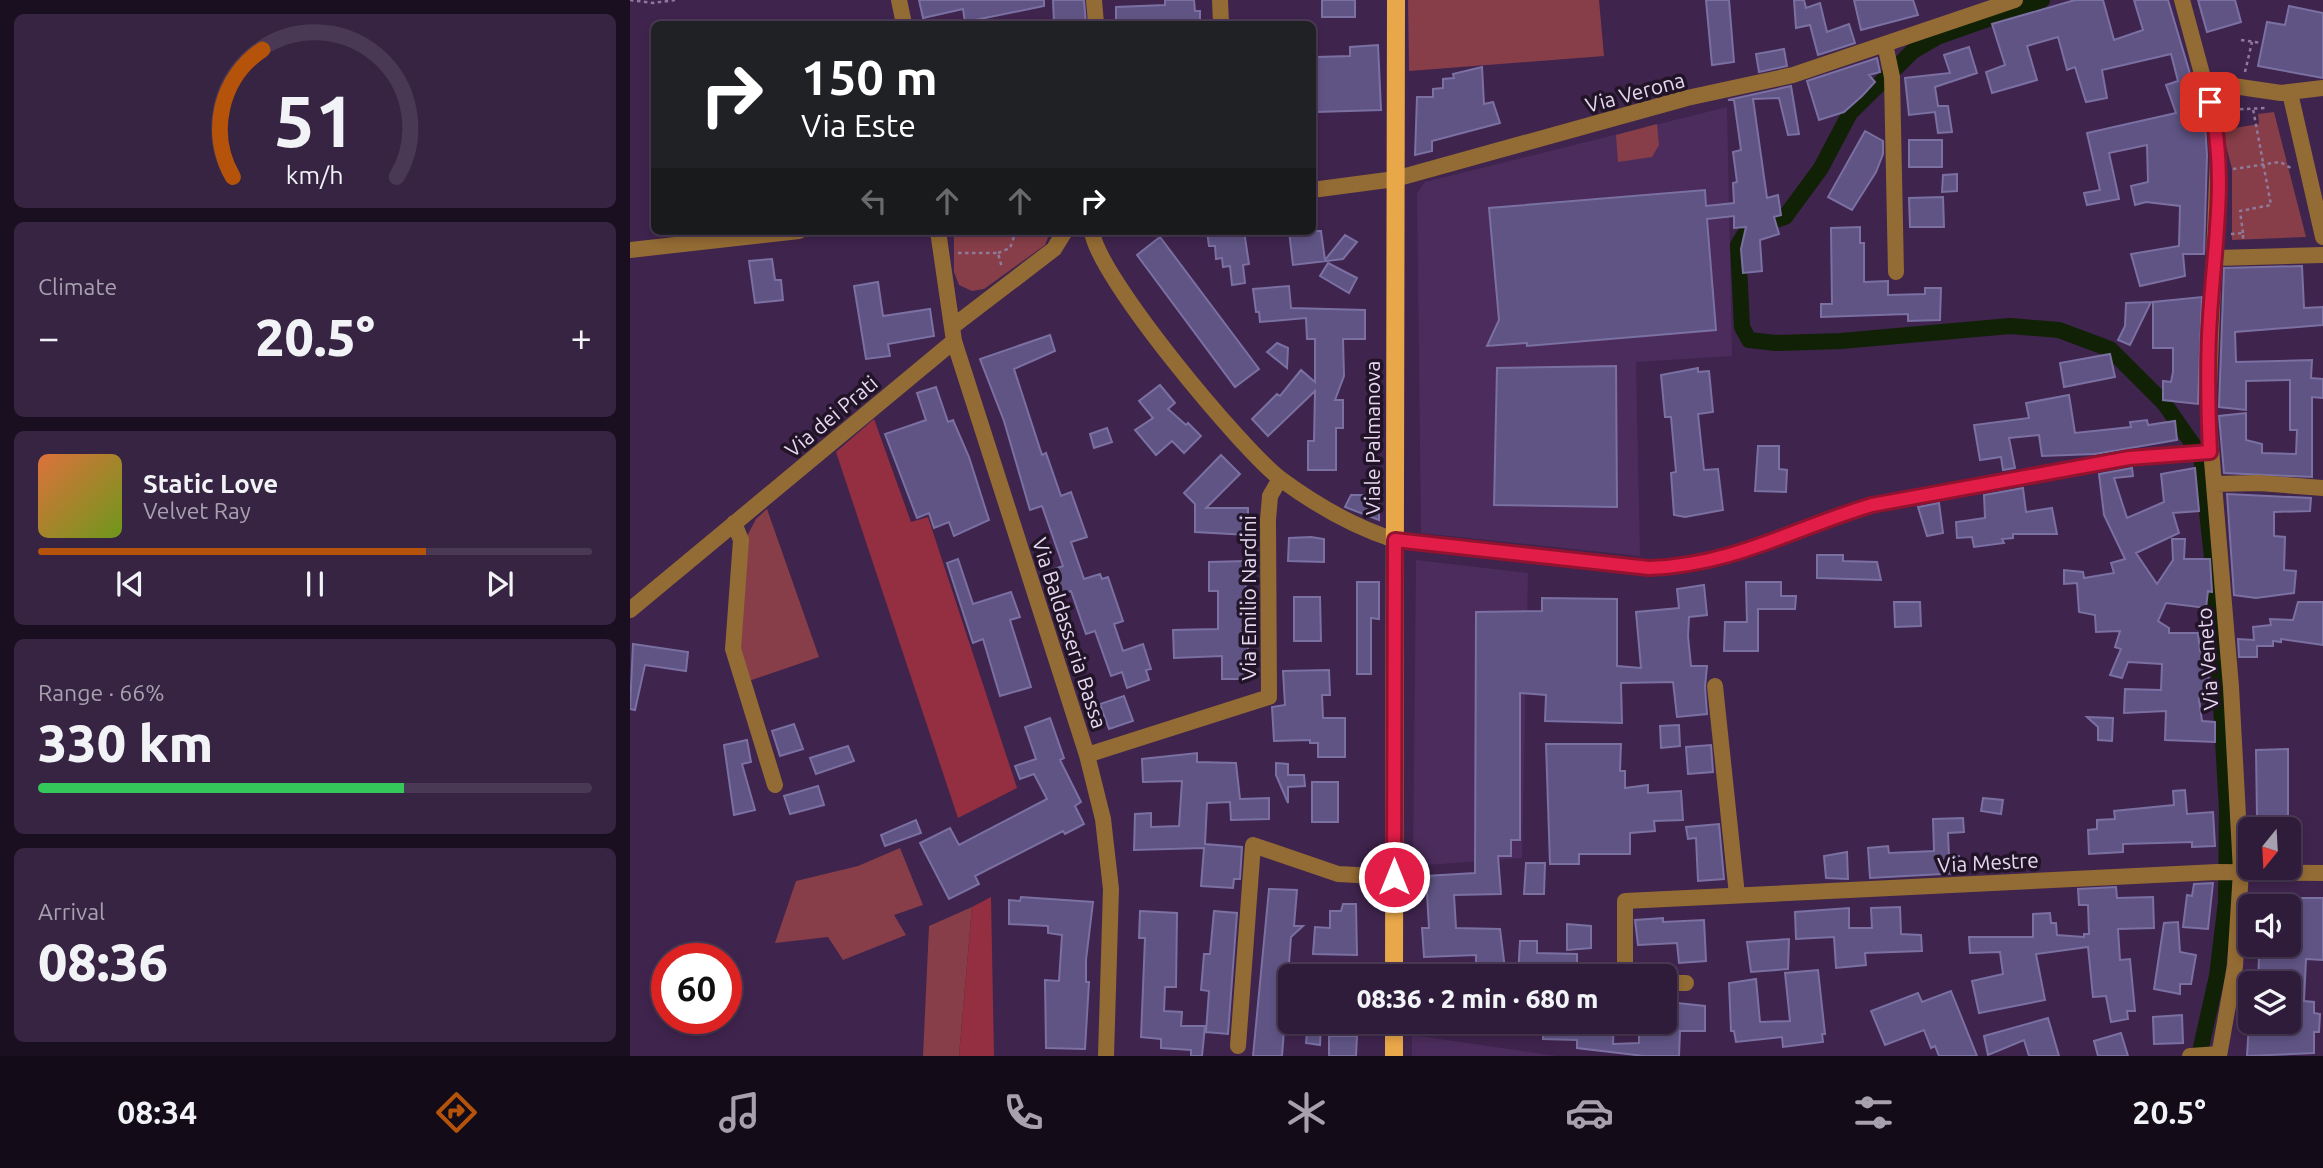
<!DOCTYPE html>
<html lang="en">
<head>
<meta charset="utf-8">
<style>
  :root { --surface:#2f1b3a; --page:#372442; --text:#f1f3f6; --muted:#a7a1af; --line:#4a3954; --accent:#b45309 }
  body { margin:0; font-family:Ubuntu,sans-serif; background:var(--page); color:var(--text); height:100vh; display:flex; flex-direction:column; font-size:26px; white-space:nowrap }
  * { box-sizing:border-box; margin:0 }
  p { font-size:23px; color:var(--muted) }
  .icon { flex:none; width:38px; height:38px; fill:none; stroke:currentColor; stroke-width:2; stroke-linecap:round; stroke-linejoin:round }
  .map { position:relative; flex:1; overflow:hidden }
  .drawer { display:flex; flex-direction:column; gap:14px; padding:14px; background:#1a0f20; width:630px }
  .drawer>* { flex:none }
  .hud { position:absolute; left:21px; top:21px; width:665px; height:214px; border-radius:10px; box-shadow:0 4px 10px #0003,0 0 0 2px var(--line); background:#202124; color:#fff; overflow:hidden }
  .needle { width:46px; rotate:198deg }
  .fabs { position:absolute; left:1608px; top:817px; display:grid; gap:14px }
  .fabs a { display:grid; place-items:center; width:63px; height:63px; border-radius:10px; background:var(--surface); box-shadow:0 4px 10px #0003,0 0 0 2px var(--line); font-size:35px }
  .speed { position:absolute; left:21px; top:943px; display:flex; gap:14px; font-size:35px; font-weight:700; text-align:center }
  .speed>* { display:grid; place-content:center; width:91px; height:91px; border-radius:50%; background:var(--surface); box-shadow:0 4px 10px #0003,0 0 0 2px var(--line); line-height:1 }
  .speed .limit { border:10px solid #d22; background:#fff; color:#111 }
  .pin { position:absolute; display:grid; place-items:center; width:60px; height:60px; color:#fff; margin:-30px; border-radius:14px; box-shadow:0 4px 10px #0006 }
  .me { position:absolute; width:77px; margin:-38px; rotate:0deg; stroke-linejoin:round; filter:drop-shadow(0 0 5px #0008) }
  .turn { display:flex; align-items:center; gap:24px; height:147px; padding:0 35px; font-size:32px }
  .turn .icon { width:91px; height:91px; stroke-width:2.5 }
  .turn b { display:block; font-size:49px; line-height:60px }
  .lanes { display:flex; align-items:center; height:66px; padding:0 35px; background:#0003; justify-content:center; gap:35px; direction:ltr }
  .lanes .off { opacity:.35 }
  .big { font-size:52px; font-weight:800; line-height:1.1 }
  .drawer .card { flex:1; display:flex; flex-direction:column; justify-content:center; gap:10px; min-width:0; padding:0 24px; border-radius:10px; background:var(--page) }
  .drawer .dial { align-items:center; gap:0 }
  .dial svg { height:182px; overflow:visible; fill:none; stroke:var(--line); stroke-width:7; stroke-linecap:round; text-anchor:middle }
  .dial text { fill:var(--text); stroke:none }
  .song { display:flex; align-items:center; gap:21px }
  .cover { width:84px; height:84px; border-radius:10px; background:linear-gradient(135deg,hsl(20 70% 55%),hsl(80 70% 35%)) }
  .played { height:7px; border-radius:4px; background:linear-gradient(90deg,var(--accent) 70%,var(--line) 70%) }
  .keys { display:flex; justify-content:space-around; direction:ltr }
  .heat { display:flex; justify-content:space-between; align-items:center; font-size:38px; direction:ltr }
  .charge { height:10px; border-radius:5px; background:linear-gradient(90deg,#34c759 66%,var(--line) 0) }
  .trip { position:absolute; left:648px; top:964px; width:399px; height:70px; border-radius:10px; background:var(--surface); box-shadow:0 4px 10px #0003,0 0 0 2px var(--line); font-weight:800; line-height:70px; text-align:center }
  .menu { display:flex; height:112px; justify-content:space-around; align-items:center; background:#130b17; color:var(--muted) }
  .menu .icon { width:49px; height:49px }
  .menu .selected { color:var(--accent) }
  .menu b { font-size:32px; color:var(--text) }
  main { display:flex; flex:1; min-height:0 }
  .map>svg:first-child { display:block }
  .built { fill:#4c2c5c }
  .green { fill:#873e48 }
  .forest { fill:#942f41 }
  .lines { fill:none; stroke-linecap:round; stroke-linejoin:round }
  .canal { stroke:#112105; stroke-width:16 }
  .building { fill:#5f5484; stroke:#7a70a2; stroke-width:2 }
  .path { stroke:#907a9c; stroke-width:2.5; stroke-dasharray:3.5 3.5; stroke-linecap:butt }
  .minor { stroke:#936b34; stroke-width:16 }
  .major { stroke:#e8a749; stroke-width:18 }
  .route-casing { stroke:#92132f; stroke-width:18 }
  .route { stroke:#e11d48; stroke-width:12 }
  .labels { text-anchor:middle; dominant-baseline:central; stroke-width:7; stroke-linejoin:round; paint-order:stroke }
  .street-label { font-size:21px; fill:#e7d7f1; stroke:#201426 }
</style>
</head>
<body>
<main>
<section class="drawer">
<div class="card dial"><svg viewBox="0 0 100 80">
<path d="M14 69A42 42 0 1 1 86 69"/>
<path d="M14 69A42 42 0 0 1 27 13" stroke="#b45309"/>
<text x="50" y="56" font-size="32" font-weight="700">51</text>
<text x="50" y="72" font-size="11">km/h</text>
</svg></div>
<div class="card"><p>Climate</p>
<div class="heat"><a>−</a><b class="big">20.5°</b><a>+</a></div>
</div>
<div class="card">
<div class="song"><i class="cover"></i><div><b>Static Love</b><p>Velvet Ray</p></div></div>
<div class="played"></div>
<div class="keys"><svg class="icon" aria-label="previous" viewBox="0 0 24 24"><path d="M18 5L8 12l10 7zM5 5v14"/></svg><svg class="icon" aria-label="pause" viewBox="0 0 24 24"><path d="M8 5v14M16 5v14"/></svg><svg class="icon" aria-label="next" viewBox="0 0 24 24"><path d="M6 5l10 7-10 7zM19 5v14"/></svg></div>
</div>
<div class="card"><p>Range · 66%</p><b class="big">330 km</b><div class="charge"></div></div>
<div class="card"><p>Arrival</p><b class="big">08:36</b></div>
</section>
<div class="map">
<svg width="1693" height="1056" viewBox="0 0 1693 1056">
  <rect width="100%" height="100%" fill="#3f244d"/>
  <!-- built -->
  <path class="built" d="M1097,107L1102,356L1006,362L1010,556L791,533L787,193L795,182Z
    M786,560L898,573L892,858L783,866Z
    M782,1035L927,1056H782Z"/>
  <!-- green -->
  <path class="green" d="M778,0H969L974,56L779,71Z
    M1644,112L1676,237L1602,240V169L1592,130L1629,124L1628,114Z
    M1027,124L1029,145L1022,157L988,162L986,135Z
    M324,231H417L419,235L415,245L354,289L342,291L329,285L324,272Z
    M137,509L189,657L116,682L109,658L116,538L126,519Z
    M270,848L293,905L264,915L276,935L213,960L198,937L145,943L166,881L228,866Z
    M342,907L329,1056H293L299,926Z"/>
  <!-- forest -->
  <path class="forest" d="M244,419L281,522L298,517L387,788L328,818L206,452Z
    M361,897L364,1056H329L342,907Z"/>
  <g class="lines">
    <!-- canal -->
    <path class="canal" d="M1412,0L1307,37L1283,51L1220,113L1191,168L1155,217L1118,229L1108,245L1112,327L1119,340L1146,343L1211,341L1380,326L1429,330L1480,349L1534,403L1571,456L1583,567L1597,809L1596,902L1587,976L1569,1056"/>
  </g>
  <!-- building -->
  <path class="building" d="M289,0H414V6L335,22L333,9L293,18Z
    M423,0H454L456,24H424Z
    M535,0H564L565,11H570V23L486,24V7L535,5Z
    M692,0H725V17H692Z
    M1076,0H1099L1104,62L1082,65Z
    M1164,0H1174L1176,8L1190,3L1197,32L1219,24L1225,43L1188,55L1180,25L1166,28Z
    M1224,0H1283L1288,15L1231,30Z
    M1445,0H1473L1484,40L1513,30L1504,0H1538L1575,124L1577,155L1574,254H1553L1555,276L1510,286L1501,254L1549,246L1550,206L1516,202L1505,205L1501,186L1518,182L1517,145L1479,153L1489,199L1457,205L1454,193L1470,190L1457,133L1546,113L1536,85L1548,81L1541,54L1472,70L1477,98L1456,102L1445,67L1437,70L1428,37L1397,46L1407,80L1362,93L1356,72L1375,65L1362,24Z
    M1568,0H1605L1611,22L1577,32Z
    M1659,6L1693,13V78L1628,66L1637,22L1655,25Z
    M748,45L751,110L687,112V57L720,56V47Z
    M1339,47L1347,73L1305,87L1308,106H1318L1322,132L1308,133L1305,112L1279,115L1275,78L1320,73L1314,55Z
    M1154,49L1157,66L1129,72L1126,54Z
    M1247,58L1250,72L1239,75L1245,82L1232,96L1214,112L1189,120L1177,81Z
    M852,67L854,104L863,102L870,123L802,141V151L785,155L787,97H803V89L813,88V79L824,78L823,74Z
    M1161,86L1169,134L1158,135L1149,98L1123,99L1137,198L1148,195L1151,215L1144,217L1149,234L1130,240L1132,271L1113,273L1111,249L1116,227L1104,228V216L1077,219L1086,330L897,346V343L857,346L869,320L859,208L1075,190L1076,206L1104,203L1103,183L1107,182L1103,152L1111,150L1104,100H1098Z
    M1235,131L1253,141V154L1246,172L1222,210L1198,197Z
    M1279,140H1312V167H1279Z
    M1327,174V191L1312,192L1313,175Z
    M1313,197L1314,227H1280L1279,198Z
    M1230,227V243H1234V282L1258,281V295L1295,294V288H1311L1310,320L1278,321V314L1191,317V304H1202L1201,228Z
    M577,231H614L619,264L613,265L615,283L602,285L600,266L593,267L592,258L586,259L585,246H579Z
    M659,231H691L695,260L715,235L727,242L713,259L663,265Z
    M530,237L629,369L605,387L507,255Z
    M142,259L145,280H151L153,300L125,303L119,261Z
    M698,263L727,278L719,293L690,276Z
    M1672,266L1674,308L1693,307V325L1605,332L1606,362L1682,360L1681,378L1693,379V398L1682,397V477L1594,473L1589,416L1616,413V440L1632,444V453L1666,454L1667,430H1660V380L1616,381V410L1589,407L1594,268Z
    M248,282L253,316L300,309L304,336L258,344L260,356L236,359L224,286Z
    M659,286L661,308L735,310V339H713L714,376L705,400H713V428H706V470H678V441H684L685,391L638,436L622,419L647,394L650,396L671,370L685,382V339H677L676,318L630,322L629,312H626L623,289Z
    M1572,297L1568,404L1533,400V381L1541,382L1543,372V348H1523V302Z
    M1521,302L1500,345L1488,340L1495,326L1496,303Z
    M420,335L425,351L384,369L412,455L416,453L431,496L441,492L457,537L441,542L454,579L470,574L472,579L478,577L493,621L484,624L493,651L513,644L521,669L516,670L519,680L497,688L492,672L481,676L465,631L456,634L441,591L433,594L424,569L433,566L412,506L400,510L374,421L350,359Z
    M647,343L658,348L657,368L637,352Z
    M1480,354L1485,377L1434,387L1430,363Z
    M986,366L987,507L864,505L867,368Z
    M1068,368V372L1079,371L1083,412L1068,414L1074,470L1088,469L1093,510L1055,517L1044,515L1041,473L1046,472L1041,417H1035L1031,375Z
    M530,385L545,403L538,409L556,425L558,423L571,436L554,453L542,441L526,455L505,430L523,418L509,401Z
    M306,387L318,422L323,420L339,457L359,520L324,536L319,522L304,528L299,513L287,518L255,434L296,420L287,393Z
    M1439,395L1445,433L1501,427L1500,422L1517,420L1518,425L1545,421L1547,440L1465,454L1412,456L1409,435L1379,438L1385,468L1373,470L1371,457L1350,460L1344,425L1399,418L1396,403Z
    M477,428L482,442L464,448L460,434Z
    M1128,446H1149V469L1157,470L1156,492L1125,491Z
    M591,455L610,474L576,508H618V535L565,532V504L554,493Z
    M1502,468L1503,476L1484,478L1497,518L1534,502L1531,474L1565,468L1569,511L1543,513L1549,533L1506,553L1527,584L1543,560L1542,539H1555L1554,559H1580L1582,592L1578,591L1576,608L1536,603L1528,621L1539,628V633H1568L1570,651H1575L1581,698L1569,699L1572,721L1585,722V742L1535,740L1536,711L1494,713L1495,689L1531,690L1532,664L1498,662L1492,678L1480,675L1491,649L1485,647L1490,631L1466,632L1465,615L1449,612L1447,583L1434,584V570L1453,572L1454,578L1484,573L1481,563L1495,559L1474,515L1469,474Z
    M1393,488L1396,512L1422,508L1427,534H1383V538L1372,539L1374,543L1344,547L1342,537L1327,538L1326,522L1355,518L1354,495Z
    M1597,494L1681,498L1680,511L1644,512V536L1655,537L1654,570L1666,571L1664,593L1626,598L1604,595Z
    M721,495H749V520L715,507Z
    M1309,503L1313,533L1297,536L1288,507Z
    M681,537L694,539V562L658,561L659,538Z
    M1187,555H1213V561L1247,562L1251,580L1187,578Z
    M328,559L343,604L381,592L390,617L380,620L401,687L370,696L353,639L343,643L317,563Z
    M615,561L619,679H592V656L544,658L543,630L588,629V591H579V562Z
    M727,582H749V619L741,618V674H727Z
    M1116,582H1151V596H1166L1165,609H1128V651H1094L1095,622H1117Z
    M1074,585L1077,615L1059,617L1058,636L1061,666H1077L1075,687L1077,714L1047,717L1043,682L991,683L992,723L915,721L916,695L890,693V840H881V856H868L871,894L824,895L826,928L870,929L875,969L846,968V955L794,957L792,928H799L796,876L845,873L846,612L912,611V598L987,599V666L1011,668L1006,612L1049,608L1047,589Z
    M664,597H690L691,641H664Z
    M1264,602H1290L1291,626L1265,627Z
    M1668,602H1693V645L1651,639V642L1643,641V646H1627V657H1609L1608,639L1624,640L1623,627L1641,625L1640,619L1663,620Z
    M3,644L58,652L56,671L15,665L5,710L0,709Z
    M699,670L700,695H692L693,718H715V757H688V743H680V740L644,741L642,707L655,705L653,671Z
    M494,696L503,721L479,729L470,704Z
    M1457,717L1483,718L1482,741L1468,740V727Z
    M420,718L434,758L430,760L451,802L445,806L454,824L435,834L433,831L345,876L349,884L319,899L290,843L320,828L329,845L417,799L404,774L390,779L385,766L406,759L395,727Z
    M164,724L173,749L150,756L142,731Z
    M1049,725L1050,746L1031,748L1030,726Z
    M117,740L121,762L112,764L125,810L104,815L94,745Z
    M916,744H991L990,771H995V788L1018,785V793L1051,791L1053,820L1024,821L1025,831L1000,833V854H949V864H920Z
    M1081,745L1083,772L1058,774L1056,747Z
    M218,746L224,761L186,774L180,758Z
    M1658,749V816L1627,817L1626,750Z
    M567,753V762L606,763L610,799L639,798V819L601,820L600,802L577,803L575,844L612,847L610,879H604L603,888L571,886L574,848L504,850L505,814L521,813V827L549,826L552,781L513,782L512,759Z
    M646,763L658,764V775H674L675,786L658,787V803L646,775Z
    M682,782H708V822H682Z
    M188,786L194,805L160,814L154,796Z
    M1555,790L1557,814L1583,812L1585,846L1562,847V842L1493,844V852L1459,854L1458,830L1467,829V820L1485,819L1484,811L1544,805L1543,791Z
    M1353,798L1373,800L1371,814L1351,811Z
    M1333,818L1334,832L1318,833L1319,856H1329L1330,873L1240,878L1238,848L1258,846L1259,853L1304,851L1303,819Z
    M286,820L291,833L255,846L251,835Z
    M1089,824L1094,879L1068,881L1066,838L1058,839L1056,827Z
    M1217,852L1218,879L1196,878L1194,856Z
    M896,863H915L914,894H894Z
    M1583,883L1578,929L1553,927L1557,895L1562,896L1564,884Z
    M1486,887L1487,898L1523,897L1524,928L1488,929L1490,960L1500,959L1505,1011H1497L1498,1019L1481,1022L1476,996L1463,997L1458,947L1406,954L1415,1000L1349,1013L1342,981L1373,974L1370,952L1340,953L1339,937H1403V914L1420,913L1421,923H1426L1427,935L1454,937V934H1459L1458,905H1449L1448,889Z
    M639,889L667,890L664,926H673L661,937L652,1056H623Z
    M391,897L463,902L456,960V982H459L455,1049L416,1048L415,980L429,981L432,935L418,933V926L379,924V900L390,901Z
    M1659,898H1693V960L1676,959L1674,1001L1684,1002V1013L1690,1014L1689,1032H1684V1053L1617,1056L1619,1022H1659V984H1628L1629,956L1659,957Z
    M713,904H726L727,955L683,954L685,927L700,928V911H711Z
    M1270,907L1271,934L1291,935L1292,951L1235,953L1236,965L1206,968L1204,937L1166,939L1165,912L1219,908V928H1242L1241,908Z
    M510,911L547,913L546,987H535L534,1011L552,1012L551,1026H575L572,1056H561V1050L531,1048V1039L511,1037L515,938H509Z
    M584,911L607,913L598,1034L576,1032L579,991L571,990L574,954H580Z
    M1033,918V922L1074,920L1076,961L1049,963L1047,943L1008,945L1005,920Z
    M1548,922L1550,952L1566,955L1561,984H1550V994L1524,989L1534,923Z
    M937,924L961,926V948L937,950Z
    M1159,939L1158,969L1121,972L1117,942Z
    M890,941H907V953L947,954V974L888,976Z
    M1188,970L1195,1034H1192L1193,1042L1153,1047L1152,1037L1106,1042L1104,1031H1101L1099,983L1126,979L1130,1022L1160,1021L1155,973Z
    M1321,991L1347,1056H1309L1305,1046L1301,1048L1294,1030L1255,1045L1241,1011L1288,993L1292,1002Z
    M1047,1003L1075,1006V1031H1050L1049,1056H1014L947,1048V1040L913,1039L914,1022H984L983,1044L1009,1043V1022H1047Z
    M1552,1015L1553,1043L1524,1044L1523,1017Z
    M1418,1018L1429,1056H1399L1394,1040L1358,1055L1354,1036Z
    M678,1022H691L690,1045L676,1043Z
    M1491,1033L1498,1056H1468L1464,1041Z
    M699,1036H727L726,1056H699Z"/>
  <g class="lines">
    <!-- path -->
    <path class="path" d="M0,0L23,3L45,0
      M1611,40L1631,43
      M1615,72L1622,42
      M1596,110L1635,108
      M1603,169L1650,162L1661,168
      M1613,233L1610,211L1641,205L1623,109
      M1601,234L1613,233V242
      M328,253H368L372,268
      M368,253L380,248L386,231"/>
    <!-- minor -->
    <path class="minor" d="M269,0L274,24
      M464,0L466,24
      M590,0L591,24
      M1552,0L1585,122L1588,155L1578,413L1601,687L1611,871L1605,966L1589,1056
      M1255,44L1262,77L1266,272
      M1576,82L1651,93L1693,88
      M1660,93L1693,237
      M682,190L765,179L1057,98L1163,75L1385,0
      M308,231L324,341L457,755L473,819L481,889L476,1056
      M462,231C466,275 613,451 652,480C686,505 724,527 765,540L1019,568C1104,565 1164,528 1242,505L1499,458L1579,452
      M0,250L169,231
      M1586,258L1693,255
      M322,327L424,249L435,231
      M1584,484L1629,483L1693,488
      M104,523L111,540L103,649L145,785
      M0,610L324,341
      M1085,686L1107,895
      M457,755L639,697L638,520L640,496L650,479
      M764,971L814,976
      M995,976V901L1587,872L1693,873
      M1034,983H1056
      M608,1046L623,845L708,874L764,877
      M1560,1056L1589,1054"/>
    <!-- major -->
    <path class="major" d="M764,976L766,0
      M764,1056V1022"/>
  </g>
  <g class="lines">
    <defs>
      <path id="route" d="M764,877L765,540L1019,568C1104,565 1164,528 1242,505L1499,458L1580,452C1578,407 1577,361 1580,317C1584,246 1598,172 1580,102"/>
    </defs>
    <!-- route casing -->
    <use href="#route" class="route-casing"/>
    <!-- route -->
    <use href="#route" class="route"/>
  </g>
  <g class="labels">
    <!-- street labels -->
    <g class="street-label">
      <text transform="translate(1005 92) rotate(-15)">Via Verona</text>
      <text transform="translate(201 416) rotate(-40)">Via dei Prati</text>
      <text transform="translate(742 438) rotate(-90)">Viale Palmanova</text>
      <text transform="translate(618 598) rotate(-90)">Via Emilio Nardini</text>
      <text transform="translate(440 633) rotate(72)">Via Baldasseria Bassa</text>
      <text transform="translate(1577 659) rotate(-94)">Via Veneto</text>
      <text transform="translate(1358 862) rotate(-3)">Via Mestre</text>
    </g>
  </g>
</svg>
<div class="fabs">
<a><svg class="needle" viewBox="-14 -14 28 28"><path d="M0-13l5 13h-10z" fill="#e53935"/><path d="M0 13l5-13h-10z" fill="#a7a1af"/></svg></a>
<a><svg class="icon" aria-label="sound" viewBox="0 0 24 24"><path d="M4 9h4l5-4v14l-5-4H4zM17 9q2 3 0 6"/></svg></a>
<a><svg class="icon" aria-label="layers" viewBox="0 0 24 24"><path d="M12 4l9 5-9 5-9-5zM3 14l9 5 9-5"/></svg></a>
</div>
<div class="speed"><div class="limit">60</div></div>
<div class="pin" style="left:1580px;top:102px;background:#d93025"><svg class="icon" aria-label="arrive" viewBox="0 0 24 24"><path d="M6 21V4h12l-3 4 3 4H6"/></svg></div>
<svg class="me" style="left:764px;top:877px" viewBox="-20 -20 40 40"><circle r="17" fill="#e11d48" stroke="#fff" stroke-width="3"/><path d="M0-11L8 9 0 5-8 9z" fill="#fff"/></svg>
<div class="trip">08:36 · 2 min · 680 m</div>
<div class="hud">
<div class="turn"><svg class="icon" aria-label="right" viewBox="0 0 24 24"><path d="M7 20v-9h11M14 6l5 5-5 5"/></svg><div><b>150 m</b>Via Este</div></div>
<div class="lanes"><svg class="icon off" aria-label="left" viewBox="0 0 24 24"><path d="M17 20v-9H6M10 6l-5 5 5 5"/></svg><svg class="icon off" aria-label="ahead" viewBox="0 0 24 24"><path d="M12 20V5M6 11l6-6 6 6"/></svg><svg class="icon off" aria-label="ahead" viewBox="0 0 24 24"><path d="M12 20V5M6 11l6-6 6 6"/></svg><svg class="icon" aria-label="right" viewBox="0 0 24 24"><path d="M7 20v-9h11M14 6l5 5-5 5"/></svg></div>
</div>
</div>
</main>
<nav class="menu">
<b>08:34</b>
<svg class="icon selected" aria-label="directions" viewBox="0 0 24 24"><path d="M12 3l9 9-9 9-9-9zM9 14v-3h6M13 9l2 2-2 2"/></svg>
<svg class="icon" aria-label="music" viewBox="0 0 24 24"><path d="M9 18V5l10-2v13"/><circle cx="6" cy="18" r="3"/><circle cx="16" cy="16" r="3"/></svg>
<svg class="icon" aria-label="phone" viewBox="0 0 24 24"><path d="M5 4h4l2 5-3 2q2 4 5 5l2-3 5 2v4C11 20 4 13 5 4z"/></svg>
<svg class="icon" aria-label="climate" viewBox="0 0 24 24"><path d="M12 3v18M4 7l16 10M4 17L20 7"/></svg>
<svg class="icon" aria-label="car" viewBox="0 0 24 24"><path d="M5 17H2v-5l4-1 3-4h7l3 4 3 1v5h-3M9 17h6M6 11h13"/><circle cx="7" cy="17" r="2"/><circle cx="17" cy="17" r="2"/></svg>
<svg class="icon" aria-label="filters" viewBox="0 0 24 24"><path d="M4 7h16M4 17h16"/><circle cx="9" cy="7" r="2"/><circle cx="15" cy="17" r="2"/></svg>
<b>20.5°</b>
</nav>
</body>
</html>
